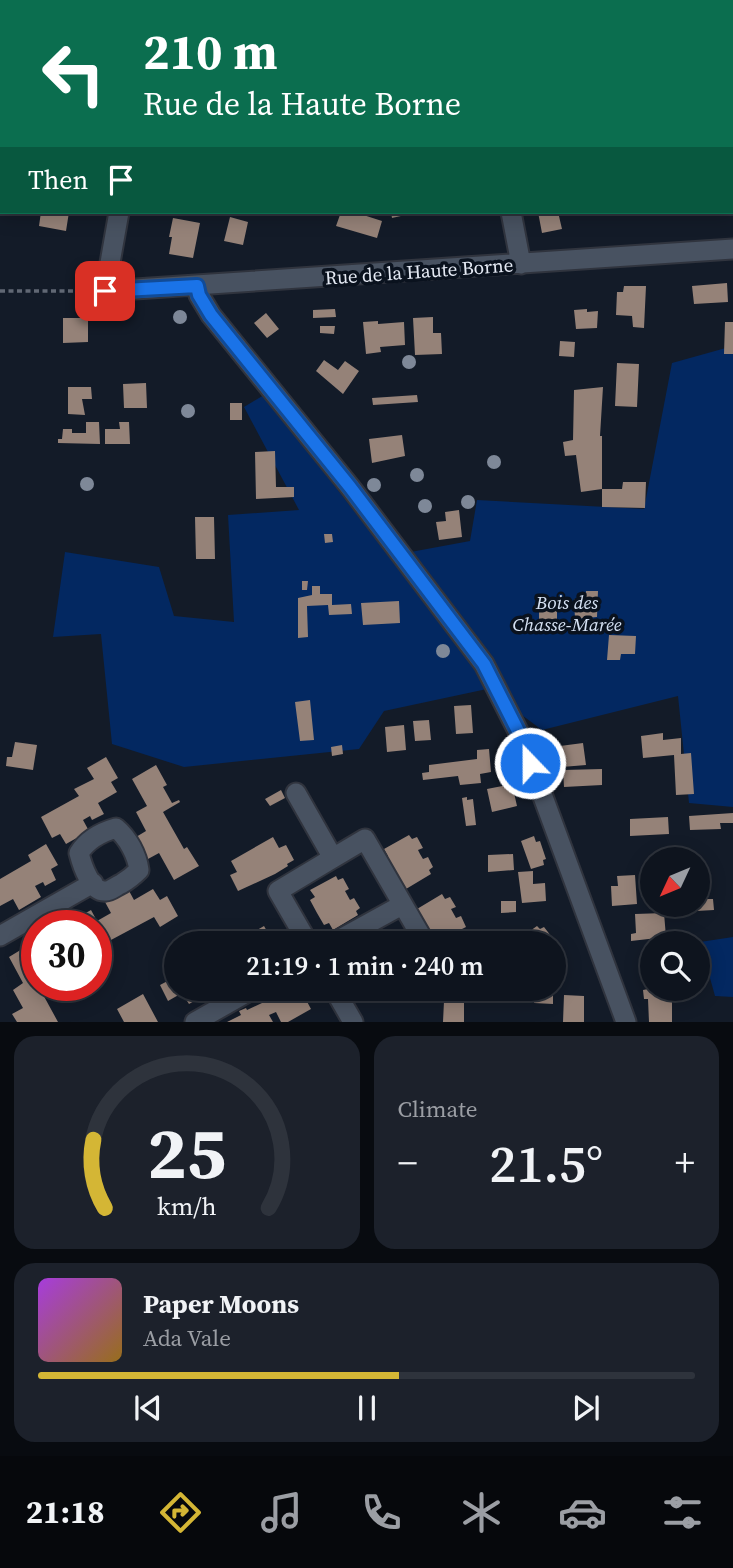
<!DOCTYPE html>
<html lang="en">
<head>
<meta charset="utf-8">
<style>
  :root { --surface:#0e141e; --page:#1c212b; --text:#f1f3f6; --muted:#9b9ea4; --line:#2e333c; --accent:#d4b635 }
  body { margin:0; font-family:"Source Serif 4",serif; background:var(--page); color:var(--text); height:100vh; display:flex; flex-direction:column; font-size:26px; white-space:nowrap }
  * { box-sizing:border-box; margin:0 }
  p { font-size:23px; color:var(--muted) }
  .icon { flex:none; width:38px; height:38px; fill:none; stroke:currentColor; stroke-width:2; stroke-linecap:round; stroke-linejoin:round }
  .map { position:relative; height:1022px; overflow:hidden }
  .drawer { display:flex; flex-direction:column; gap:14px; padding:14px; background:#080b10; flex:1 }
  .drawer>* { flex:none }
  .top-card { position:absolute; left:0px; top:0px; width:733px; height:214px; box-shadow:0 4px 18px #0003,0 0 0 2px var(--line); background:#0b6e4f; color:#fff; overflow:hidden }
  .needle { width:46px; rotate:226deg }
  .controls { position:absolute; left:640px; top:847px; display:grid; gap:14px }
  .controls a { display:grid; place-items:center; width:70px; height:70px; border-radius:50%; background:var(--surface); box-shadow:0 4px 18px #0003,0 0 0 2px var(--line); font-size:35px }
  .speed { position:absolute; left:21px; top:910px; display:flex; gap:14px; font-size:35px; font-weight:700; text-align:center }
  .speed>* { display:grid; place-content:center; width:91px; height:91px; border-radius:50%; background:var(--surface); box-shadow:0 4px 18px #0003,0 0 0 2px var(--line); line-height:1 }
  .speed .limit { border:10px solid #d22; background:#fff; color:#111 }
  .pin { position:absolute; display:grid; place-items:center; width:60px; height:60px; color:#fff; margin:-30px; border-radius:14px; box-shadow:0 4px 10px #0006 }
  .me { position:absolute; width:77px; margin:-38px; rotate:338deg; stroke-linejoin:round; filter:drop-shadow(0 0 5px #0008) }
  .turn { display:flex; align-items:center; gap:24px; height:147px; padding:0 28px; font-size:32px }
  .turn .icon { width:91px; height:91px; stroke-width:2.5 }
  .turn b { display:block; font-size:49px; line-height:60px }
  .then { display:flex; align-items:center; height:66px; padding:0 28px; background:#0003; gap:14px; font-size:26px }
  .big { font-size:52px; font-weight:600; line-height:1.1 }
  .drawer .widget { flex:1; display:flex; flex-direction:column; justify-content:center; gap:10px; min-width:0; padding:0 24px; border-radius:21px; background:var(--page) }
  .drawer .dial { align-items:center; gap:0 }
  .dial svg { height:182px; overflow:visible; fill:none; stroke:var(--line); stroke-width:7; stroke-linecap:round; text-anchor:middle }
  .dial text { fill:var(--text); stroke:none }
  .song { display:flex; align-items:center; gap:21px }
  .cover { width:84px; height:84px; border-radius:10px; background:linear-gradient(135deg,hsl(280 70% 55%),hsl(40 70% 35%)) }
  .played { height:7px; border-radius:4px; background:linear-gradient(90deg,var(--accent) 55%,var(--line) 55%) }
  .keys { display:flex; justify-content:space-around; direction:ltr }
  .heat { display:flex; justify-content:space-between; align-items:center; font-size:38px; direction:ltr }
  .drawer .tiles { flex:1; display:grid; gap:14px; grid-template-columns:1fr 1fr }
  .widget:last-child { grid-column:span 2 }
  .trip { position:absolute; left:164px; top:931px; width:402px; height:70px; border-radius:35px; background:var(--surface); box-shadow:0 4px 18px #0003,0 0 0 2px var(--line); font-weight:600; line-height:70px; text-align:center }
  .tab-bar { display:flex; height:112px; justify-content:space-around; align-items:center; background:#06080c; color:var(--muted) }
  .tab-bar .icon { width:49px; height:49px }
  .tab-bar .active { color:var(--accent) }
  .tab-bar b { font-size:32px; color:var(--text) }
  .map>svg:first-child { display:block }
  .green { fill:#032861 }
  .building { fill:#958278 }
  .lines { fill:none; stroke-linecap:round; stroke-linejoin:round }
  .street-casing { stroke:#30343e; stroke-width:23 }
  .path { stroke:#616874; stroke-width:3.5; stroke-dasharray:5 3.5; stroke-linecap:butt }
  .street { stroke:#485261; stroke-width:19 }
  .tree { fill:#7e8898 }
  .route-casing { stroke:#114b97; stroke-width:18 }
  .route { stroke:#1a73e8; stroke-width:12 }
  .labels { text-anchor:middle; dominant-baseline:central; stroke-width:7; stroke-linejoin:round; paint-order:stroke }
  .street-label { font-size:19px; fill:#e6ebf5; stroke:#0a121e }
  .park-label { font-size:19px; font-style:italic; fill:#d5e1f3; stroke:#0a121e }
</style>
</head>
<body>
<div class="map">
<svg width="733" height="1022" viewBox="0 0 733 1022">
  <rect width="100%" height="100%" fill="#131b28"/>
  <!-- green -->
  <path class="green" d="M733,346V807L689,803L678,696L542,730L487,689L384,711L359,749L184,767L112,744L101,634L53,637L65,552L159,567L174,616L234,622L228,515L299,510L244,407L264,395L389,556L470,541L477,500L644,509L672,363Z
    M733,937V997L715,996L700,942Z"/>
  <!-- building -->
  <path class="building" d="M41,212H69L66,231L39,226Z
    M341,212H354L382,221L377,238L336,226Z
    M391,212H414V213L392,218Z
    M538,212H558L562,229L542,233Z
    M230,217L248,222L243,245L224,241Z
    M173,218L200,223L193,258L169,254L172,237H169Z
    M727,283L728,302L694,304L692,286Z
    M624,286H646L644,328L633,327L632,316L616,315L617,292H623Z
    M335,309L336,317L313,318V310Z
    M587,309V312L598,311L597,328L576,329L574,310Z
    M266,313L279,329L267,338L254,323Z
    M433,317V333H441L442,354L415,355L413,318Z
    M63,318H88V342L63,343Z
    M378,321V324L404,322L405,345L380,347L381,352L366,354L363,322Z
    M725,322H733V354H724Z
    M320,326H335L334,334L320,333Z
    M560,341L575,342L574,357L559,356Z
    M324,360L338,370L345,361L359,371L343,394L316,371Z
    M617,363L639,364L637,407L615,406Z
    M146,383L147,408H124L123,384Z
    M68,387H91L92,399H82L85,415L68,414Z
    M603,387L600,436H602V489L581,492L576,455L565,456L563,442L573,440L574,390Z
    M417,395L418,402L373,405L372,398Z
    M230,403H242V420H230Z
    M86,422H99L100,444L58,443V439H62L63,429H72V433H86Z
    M119,422H129L130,444H105V429H120Z
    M402,435L405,456L372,463L369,439Z
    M275,451L276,487H294V497L256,499L255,452Z
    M623,482H646L645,508L602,507V489H622Z
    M459,510L462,537L439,540L436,522L446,521L445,512Z
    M195,517H214L215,559H196Z
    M324,534H332L333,542L325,543Z
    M302,581H308L307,590H302Z
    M312,586H320V594H332V605L351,604L352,614L329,615L328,605L307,606L308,637L298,638V598L312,595Z
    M586,591H598L597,617L575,619L574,599H585Z
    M399,601L400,623L363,625L361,603Z
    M557,610V619L539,620V611Z
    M609,635L636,636L635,654H621L620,660H607Z
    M310,700L314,740L300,741L295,702Z
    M471,705L473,733L456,734L454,706Z
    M429,720L431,740L415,741L413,721Z
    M404,725L406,750L387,752L385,727Z
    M663,733V740L681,738V754L691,753L694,794L676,795L674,755L643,758L641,736Z
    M15,742L37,745L33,770L6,766L7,757H12Z
    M583,743L586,765L562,767L560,746Z
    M342,745L343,754L332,756L331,747Z
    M489,749L491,772L480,774L481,783L460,785L458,776L423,780L422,773L429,772V765L477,759V750Z
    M106,757L118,778L111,782L117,792L98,803L104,814L92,820L90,816L83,820L89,831L66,844L60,834L52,838L41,817L79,796L74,789L94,779L87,768Z
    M156,765L167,785L163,787L172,803L179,800L180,802L163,812L184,849L187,847L199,866L174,880L159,853L148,859L136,837L146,831L136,812L147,806L132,779Z
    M602,769V785L564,787L563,770Z
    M512,784L517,806L492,812L487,789Z
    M281,790L285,798L270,806L265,799Z
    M467,797V800L473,799L476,825L466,826L462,798Z
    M733,813V823H720L721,829L690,830L689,816Z
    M668,817L669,834L630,836V819Z
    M409,835L412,839L417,837L423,848L418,850L420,854L423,859L428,857L433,867L429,870L431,874L406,889L402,882L397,884L383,859L388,856L384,849Z
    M534,836L536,842L540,841L546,859L543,860L544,865L531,869L521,841Z
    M273,837L279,848L286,845L294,860L287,864L288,866L275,874L238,891L230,875L237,872L231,861Z
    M46,844L58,865L51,869L56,880L45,886L43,882L35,886L41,897L19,910L13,899L0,906V879L31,861L28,855Z
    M513,854L514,870L488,872V855Z
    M533,871V884L545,883L546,901L522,903L518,872Z
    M635,875L637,904L612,906L611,886H618L617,876Z
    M336,876L338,880L343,878L349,889L345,891L350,900L354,898L360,908L356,911L358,915L333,930L329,923L324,925L317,913L310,900L315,897L310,890Z
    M128,889L134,900L153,889L160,900L167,896L178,916L160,927L154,917L96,948V926H69L68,923L91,910L97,921L111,913L105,902Z
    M442,894L445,899L450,897L456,907L451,909L456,918L461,916L466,927L462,929L464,934L448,943H436L435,941L431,943L417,918L421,916L417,909Z
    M707,896V899H713L714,910L679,912L678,905H698V897Z
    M501,901H516V912L501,913Z
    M664,913L666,937L631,941V934L636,933L635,914Z
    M264,926L272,940L279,936L283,943H235Z
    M537,926L540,929L544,927L551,936L547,940L550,943H513Z
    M369,935L372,940L377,938L380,943H356Z
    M32,943L37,951V985H46L40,989L58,1022H17L12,1014L23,1008L13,990L23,983L9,957Z
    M557,945L564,955L560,958L564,963L555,969V947Z
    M177,976V989H216L210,992L211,995L204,998L203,996L189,1004L182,993L168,1001L160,985Z
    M653,988L667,989L668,998L672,997V1022H649L648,999H644L643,990Z
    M286,989H309L310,992L304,996L311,1009L288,1022H281L276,1012L269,1015L273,1022H227L241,1015L239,1011L246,1008L247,1010L262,1003L260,1000L267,996L269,998Z
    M143,994L158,1022H124L117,1009Z
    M534,994H553V1004L534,1003Z
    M564,995L584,996V1022H563Z
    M444,1001H464V1022H443Z"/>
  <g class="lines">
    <defs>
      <path id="street" d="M156,2L157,0
        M549,2V0
        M119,212L105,291L733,249
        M511,212L521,264
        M197,286L199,295L211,315L350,487L484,664L521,737L626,1022
        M296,793L333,858L278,891L308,943
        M116,828C128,838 137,855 139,870C133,876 128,880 121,884C116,886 111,891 106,891C91,893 82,865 79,853C87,840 102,832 116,828Z
        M333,858L365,839L425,943
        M0,936L93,883
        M333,943L402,905
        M334,989L353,1022
        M195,1022L253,989"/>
    </defs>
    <!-- street casing -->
    <use href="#street" class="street-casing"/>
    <!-- path -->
    <path class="path" d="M0,291H89"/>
    <!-- street -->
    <use href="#street" class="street"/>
  </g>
  <!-- trees -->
  <g class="tree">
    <circle cx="180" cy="317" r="7"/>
    <circle cx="409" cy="362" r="7"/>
    <circle cx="188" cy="411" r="7"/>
    <circle cx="494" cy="462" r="7"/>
    <circle cx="417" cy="475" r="7"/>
    <circle cx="87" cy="484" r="7"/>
    <circle cx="374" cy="485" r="7"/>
    <circle cx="468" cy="502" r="7"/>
    <circle cx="425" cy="506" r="7"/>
    <circle cx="443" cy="651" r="7"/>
  </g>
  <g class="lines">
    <defs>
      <path id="route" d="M105,291L197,286L199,295L211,315L350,487L484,664L521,737L530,763"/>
    </defs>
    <!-- route casing -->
    <use href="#route" class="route-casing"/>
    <!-- route -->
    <use href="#route" class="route"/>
  </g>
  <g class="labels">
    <!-- street labels -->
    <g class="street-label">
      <text transform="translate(419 271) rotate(-4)">Rue de la Haute Borne</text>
    </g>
    <!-- park labels -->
    <g class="park-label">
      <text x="567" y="602">Bois des<tspan x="567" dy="22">Chasse-Marée</tspan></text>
    </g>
  </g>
</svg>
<div class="controls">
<a><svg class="needle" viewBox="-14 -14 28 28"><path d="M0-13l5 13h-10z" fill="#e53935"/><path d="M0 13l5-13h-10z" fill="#9b9ea4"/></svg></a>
<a><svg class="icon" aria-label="search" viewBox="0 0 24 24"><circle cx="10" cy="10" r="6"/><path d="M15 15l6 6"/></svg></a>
</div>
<div class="speed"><div class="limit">30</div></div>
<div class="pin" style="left:105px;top:291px;background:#d93025"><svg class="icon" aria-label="arrive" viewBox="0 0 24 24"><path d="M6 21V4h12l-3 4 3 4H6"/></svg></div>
<svg class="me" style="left:530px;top:763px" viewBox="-20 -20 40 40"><circle r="17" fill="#1a73e8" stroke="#fff" stroke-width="3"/><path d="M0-11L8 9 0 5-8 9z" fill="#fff"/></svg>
<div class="trip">21:19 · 1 min · 240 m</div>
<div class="top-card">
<div class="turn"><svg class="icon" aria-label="left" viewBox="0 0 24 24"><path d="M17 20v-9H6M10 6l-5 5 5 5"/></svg><div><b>210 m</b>Rue de la Haute Borne</div></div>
<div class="then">Then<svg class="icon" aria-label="arrive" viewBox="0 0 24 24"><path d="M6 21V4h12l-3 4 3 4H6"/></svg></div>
</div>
</div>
<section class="drawer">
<div class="tiles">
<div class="widget dial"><svg viewBox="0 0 100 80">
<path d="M14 69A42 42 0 1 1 86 69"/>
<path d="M14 69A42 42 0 0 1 9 39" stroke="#d4b635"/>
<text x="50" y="56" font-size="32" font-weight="700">25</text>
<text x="50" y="72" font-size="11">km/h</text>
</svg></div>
<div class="widget"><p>Climate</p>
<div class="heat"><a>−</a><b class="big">21.5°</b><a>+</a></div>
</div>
<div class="widget">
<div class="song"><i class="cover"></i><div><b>Paper Moons</b><p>Ada Vale</p></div></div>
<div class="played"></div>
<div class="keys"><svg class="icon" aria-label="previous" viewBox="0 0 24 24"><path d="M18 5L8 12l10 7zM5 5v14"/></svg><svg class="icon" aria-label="pause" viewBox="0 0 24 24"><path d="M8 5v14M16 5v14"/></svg><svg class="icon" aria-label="next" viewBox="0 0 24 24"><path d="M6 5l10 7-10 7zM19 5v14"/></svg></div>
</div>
</div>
</section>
<nav class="tab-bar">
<b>21:18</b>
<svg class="icon active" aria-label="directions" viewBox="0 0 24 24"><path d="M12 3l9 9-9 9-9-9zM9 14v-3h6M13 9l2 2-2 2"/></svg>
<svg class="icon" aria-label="music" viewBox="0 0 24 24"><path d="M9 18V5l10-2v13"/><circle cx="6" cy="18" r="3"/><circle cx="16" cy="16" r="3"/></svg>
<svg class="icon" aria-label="phone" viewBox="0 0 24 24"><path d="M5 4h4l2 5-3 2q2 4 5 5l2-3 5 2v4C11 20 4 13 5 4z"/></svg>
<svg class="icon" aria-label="climate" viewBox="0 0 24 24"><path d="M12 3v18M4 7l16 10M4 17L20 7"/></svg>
<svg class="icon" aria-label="car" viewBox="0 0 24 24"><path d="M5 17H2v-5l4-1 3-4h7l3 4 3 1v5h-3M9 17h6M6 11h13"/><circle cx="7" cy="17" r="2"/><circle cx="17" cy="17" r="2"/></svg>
<svg class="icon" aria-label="filters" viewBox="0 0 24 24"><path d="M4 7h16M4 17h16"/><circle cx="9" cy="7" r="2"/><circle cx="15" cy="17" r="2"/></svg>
</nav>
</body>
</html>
